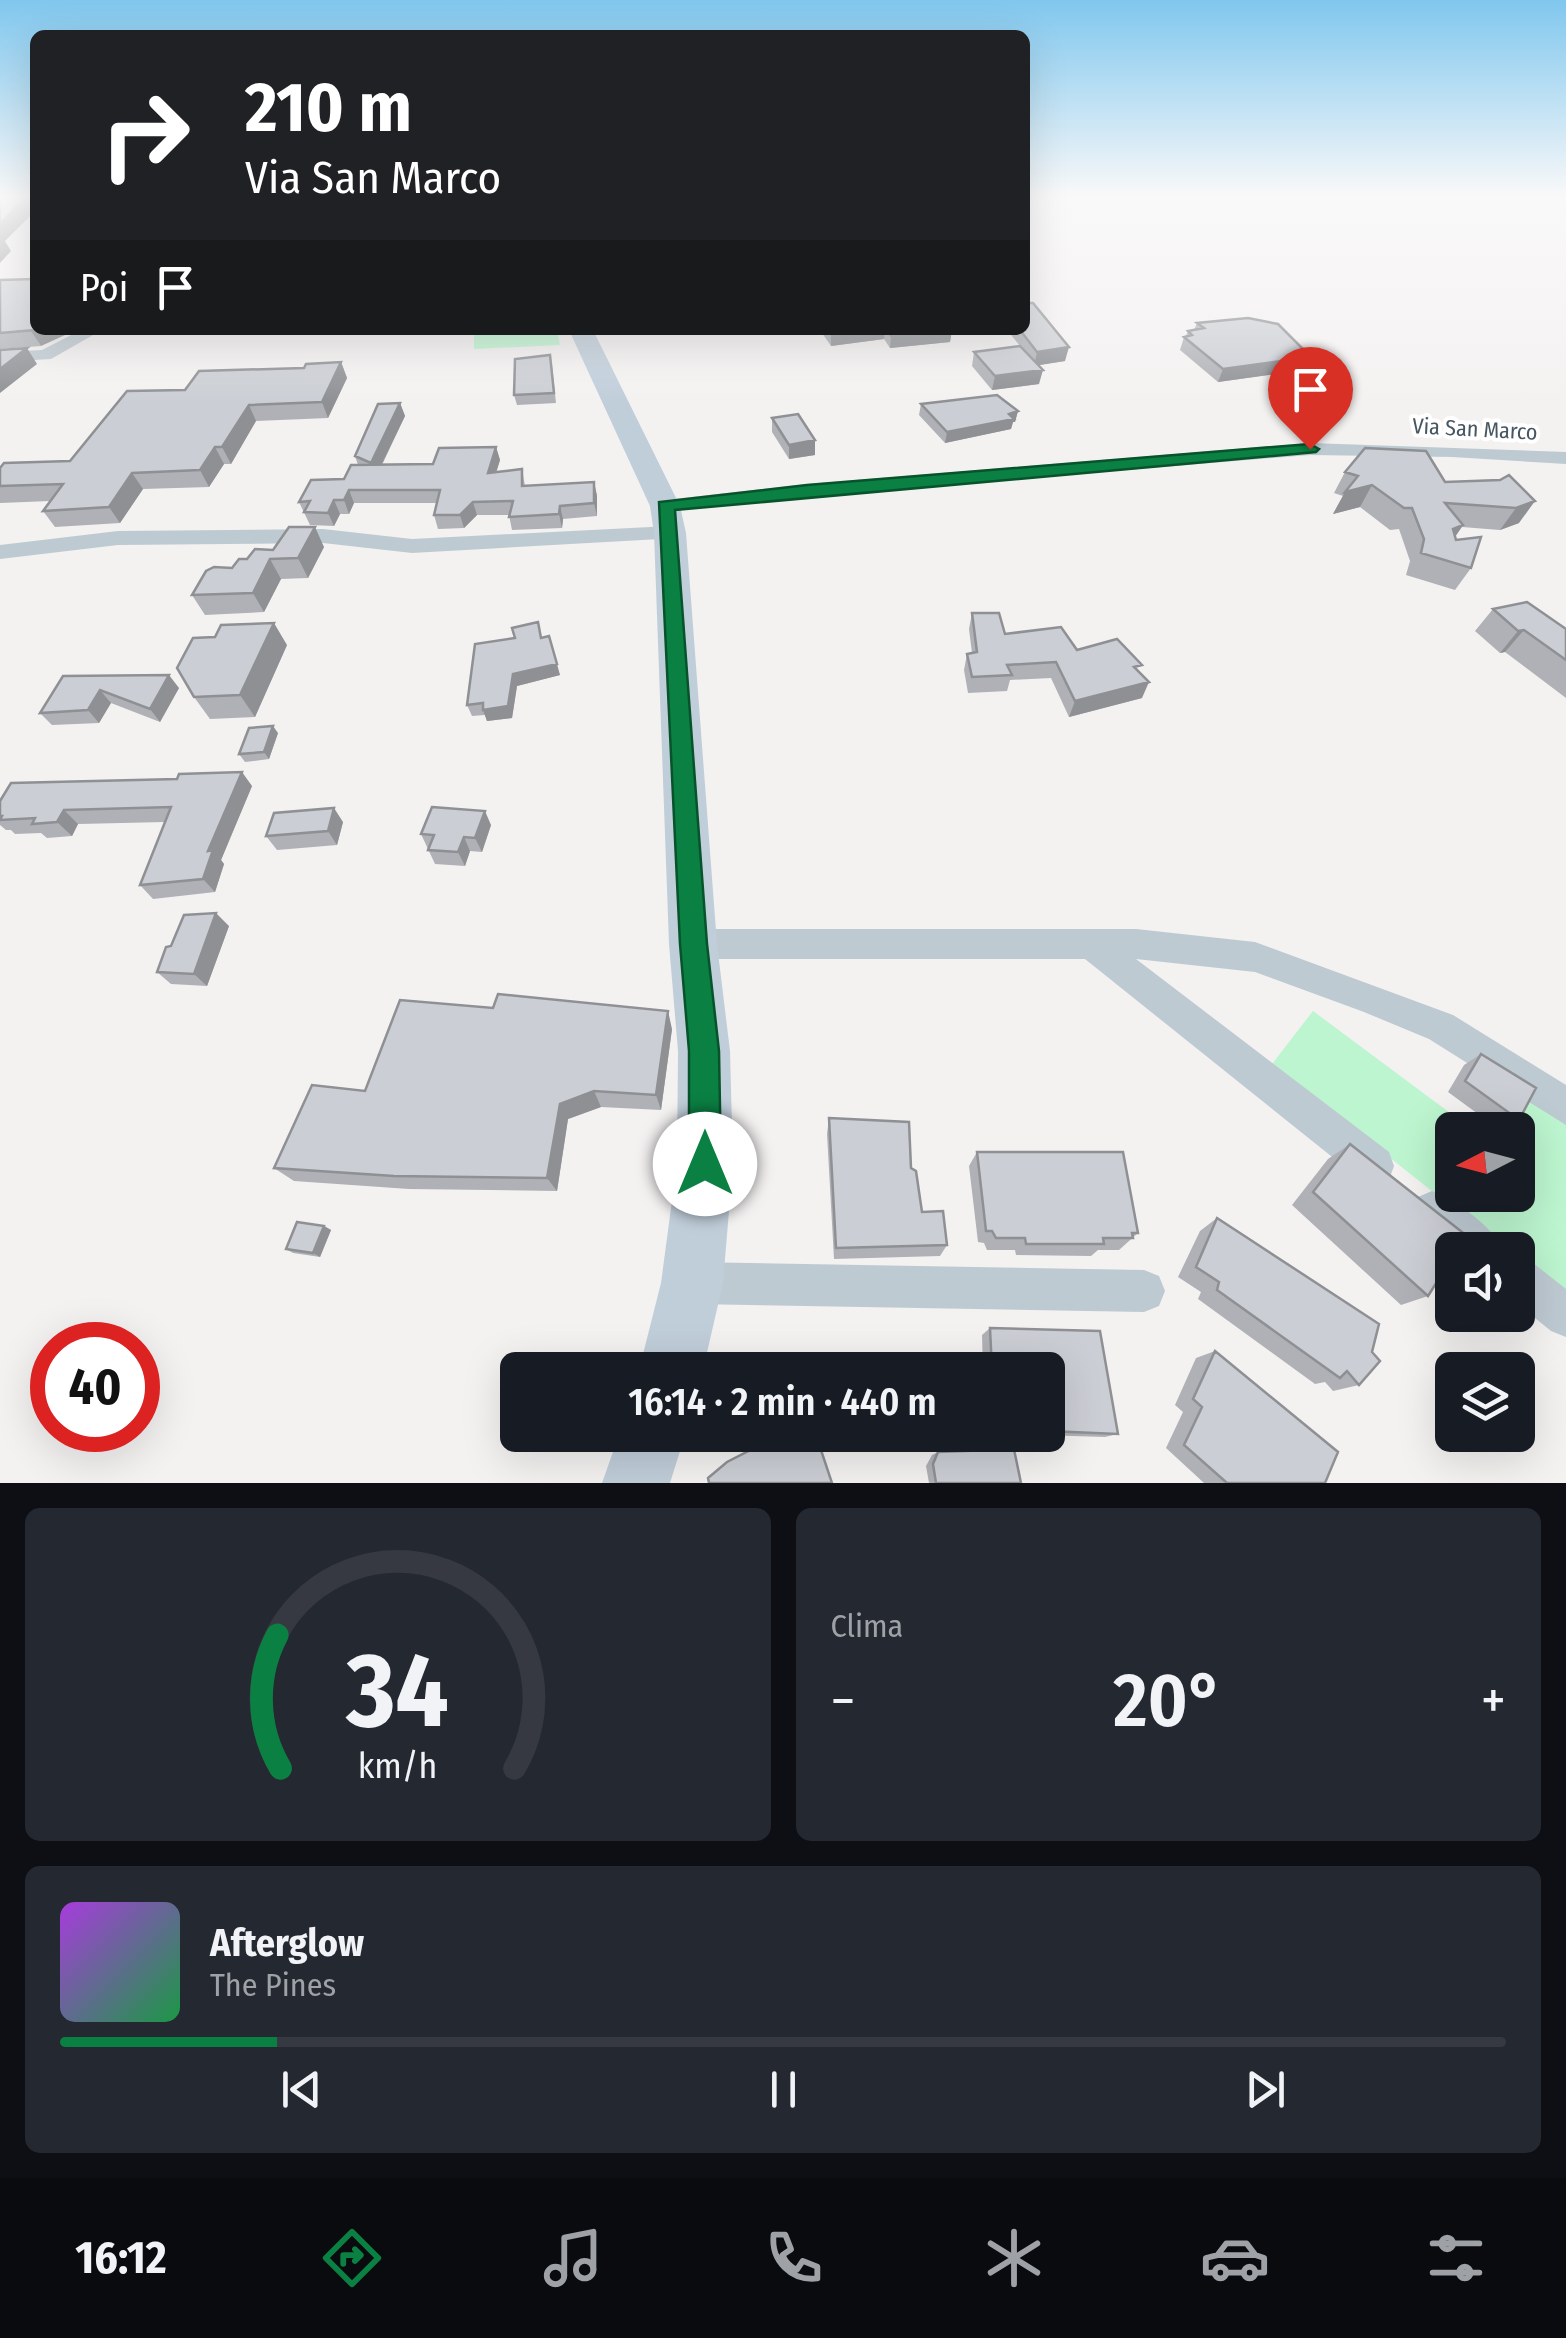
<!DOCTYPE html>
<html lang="it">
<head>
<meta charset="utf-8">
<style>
  :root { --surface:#171b24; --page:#242831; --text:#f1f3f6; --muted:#9ea1a6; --line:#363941; --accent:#0b8043 }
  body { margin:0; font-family:"Fira Sans Condensed",sans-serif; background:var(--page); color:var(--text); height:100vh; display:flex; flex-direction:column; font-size:38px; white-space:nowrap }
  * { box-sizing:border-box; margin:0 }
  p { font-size:32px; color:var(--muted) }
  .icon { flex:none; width:55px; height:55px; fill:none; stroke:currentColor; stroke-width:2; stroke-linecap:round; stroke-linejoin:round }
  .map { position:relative; height:1483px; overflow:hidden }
  .drawer { display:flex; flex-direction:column; gap:25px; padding:25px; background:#0d0f14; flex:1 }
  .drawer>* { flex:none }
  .hud { position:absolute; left:30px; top:30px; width:1000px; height:305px; border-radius:15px; box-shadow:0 10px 40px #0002; background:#202124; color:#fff; overflow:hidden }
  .needle { width:65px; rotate:264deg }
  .tools { position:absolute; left:1435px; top:1112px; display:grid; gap:20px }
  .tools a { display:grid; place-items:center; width:100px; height:100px; border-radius:15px; background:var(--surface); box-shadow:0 10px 40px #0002; font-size:50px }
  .speed { position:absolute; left:30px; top:1322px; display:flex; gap:20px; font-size:50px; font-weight:700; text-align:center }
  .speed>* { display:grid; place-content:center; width:130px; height:130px; border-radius:50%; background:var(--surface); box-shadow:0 10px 40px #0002; line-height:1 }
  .speed .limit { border:15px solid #d22; background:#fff; color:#111 }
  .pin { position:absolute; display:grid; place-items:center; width:85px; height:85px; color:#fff; margin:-102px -42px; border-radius:50% 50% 50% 0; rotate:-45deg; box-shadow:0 0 10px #0007 }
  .pin .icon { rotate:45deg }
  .me { position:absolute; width:110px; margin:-55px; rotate:0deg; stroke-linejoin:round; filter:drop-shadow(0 0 8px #0008) }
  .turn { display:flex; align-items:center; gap:35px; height:210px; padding:0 50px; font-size:45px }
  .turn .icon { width:130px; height:130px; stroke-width:2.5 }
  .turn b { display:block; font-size:70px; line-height:85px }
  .then { display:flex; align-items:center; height:95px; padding:0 50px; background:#0003; gap:20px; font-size:38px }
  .big { font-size:75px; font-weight:600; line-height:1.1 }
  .drawer .widget { flex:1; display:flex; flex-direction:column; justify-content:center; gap:15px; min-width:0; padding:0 35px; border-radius:15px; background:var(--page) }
  .drawer .dial { align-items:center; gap:0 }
  .dial svg { height:260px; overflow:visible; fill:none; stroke:var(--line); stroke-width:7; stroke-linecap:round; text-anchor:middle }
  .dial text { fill:var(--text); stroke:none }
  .song { display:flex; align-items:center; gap:30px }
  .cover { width:120px; height:120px; border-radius:15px; background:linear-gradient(135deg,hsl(280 70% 55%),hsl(140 70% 35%)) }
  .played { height:10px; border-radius:5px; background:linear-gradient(90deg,var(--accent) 15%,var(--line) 15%) }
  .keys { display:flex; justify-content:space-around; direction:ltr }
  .heat { display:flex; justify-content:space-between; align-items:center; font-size:55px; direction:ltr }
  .drawer .tiles { flex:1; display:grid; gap:25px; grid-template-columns:1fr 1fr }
  .widget:last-child { grid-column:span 2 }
  .trip { position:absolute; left:500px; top:1352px; width:565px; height:100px; border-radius:15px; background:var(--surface); box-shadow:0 10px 40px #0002; font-weight:600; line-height:100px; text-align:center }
  .tab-bar { display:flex; height:160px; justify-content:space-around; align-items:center; background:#090b0e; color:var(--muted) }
  .tab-bar .icon { width:70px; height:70px }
  .tab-bar .on { color:var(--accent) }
  .tab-bar b { font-size:45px; color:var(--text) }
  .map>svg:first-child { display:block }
  .green { fill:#bcf5cf }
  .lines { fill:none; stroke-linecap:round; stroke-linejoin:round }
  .street { fill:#becad2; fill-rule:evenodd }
  .secondary { fill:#c0ceda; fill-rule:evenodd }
  .wall { fill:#afb1b6 }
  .shaded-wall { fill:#8e9094 }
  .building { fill:#cbced4; stroke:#8e9094; stroke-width:2.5 }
  .route { fill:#0b8043; stroke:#07532c; stroke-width:2.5 }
  .labels { text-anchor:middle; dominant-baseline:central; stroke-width:8; stroke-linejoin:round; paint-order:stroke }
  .far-street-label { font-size:22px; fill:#475661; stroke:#fff }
</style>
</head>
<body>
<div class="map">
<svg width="1566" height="1483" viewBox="0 0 1566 1483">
  <rect width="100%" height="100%" fill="#f4f1f1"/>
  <!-- green -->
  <path class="green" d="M535,330H557L560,345L474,349V333Z
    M1313,1011L1473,1130H1452V1195H1518V1130H1502L1526,1088L1566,1116V1298L1518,1259V1250H1506L1272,1064Z"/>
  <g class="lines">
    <!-- street -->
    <path class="street" d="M81,330H102L51,359L0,362V352L42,350Z
      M1310,443L1566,452V464L1452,457L1310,455L807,496L665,512L654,506L665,500L807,484Z
      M670,526L678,528L681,533L678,538L412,553L323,543L118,545L0,559V545L118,531L323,529L412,539Z
      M693,929H1136L1255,942L1453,1015L1566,1085V1125L1429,1039L1364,1012L1255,972L1136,959L1389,1152L1394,1166L1389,1180L1375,1185L1361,1180L1085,959H693L681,955L677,944L681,933Z
      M1432,1191C1457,1202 1492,1225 1503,1250L1452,1253L1418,1225L1412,1211L1418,1197Z
      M1518,1257L1533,1263L1566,1289V1337L1551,1331L1518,1304Z
      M692,1262L1144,1270L1159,1276L1165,1291L1159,1306L1144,1312L692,1304L677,1298L671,1283L677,1268Z"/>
    <!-- secondary -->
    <path class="secondary" d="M569,330H593L680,506L686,533L717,944L730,1051L733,1163L723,1283L703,1370H639L661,1283L677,1163L678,1051L669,944L654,533L650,506Z
      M619,1435H685L670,1483H602Z"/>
  </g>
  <!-- wall -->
  <path class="wall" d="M0,280L41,346L0,349Z
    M1197,323L1311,357L1305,370L1218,382L1180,350L1184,337L1186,336L1188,331L1194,330Z
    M820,330H952L950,342L890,348L884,339L831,346Z
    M1007,330H1025L1065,361L1038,365L1039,384L992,390L972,366L974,352L1020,346Z
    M341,362L347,378L328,418L256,421L231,464H224L209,487L143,489L120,523L55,527L43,511L50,501L0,503V468L70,461L185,390Z
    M552,365L556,403L517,405L514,395Z
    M400,403L405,416L382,465L433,464L496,447L500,460L496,472L522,469L525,486L594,482L597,496V516L563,519L562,528L512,530L509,515H477L464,528L438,529L434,515L437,503H354L349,514H340L334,526L310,525L299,502L344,479L358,465L355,456Z
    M921,404L1018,411L1015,422H1013L1011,429L945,443L919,415Z
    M772,418L815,455L789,459L772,432Z
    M1345,472L1445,482L1500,480L1509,475L1519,523L1500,530L1462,527L1455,537L1471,568L1455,590L1406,575L1410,561L1399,529L1390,530L1360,507L1333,514L1343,496L1334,493Z
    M324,547L308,578L281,579L264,612L205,615L192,595L247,559L273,550Z
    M1493,609L1566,629V698L1505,652L1500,653L1475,631Z
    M972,613L1005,634L1077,650L1139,672L1142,698L1069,717L1051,678L1010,680L1007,691L968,693L964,670L967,654L972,653L969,629Z
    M542,638L560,675L517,686L512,718L487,721L485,715L472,716L467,705Z
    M287,645L255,717L210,719L194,697Z
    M63,676L179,688L160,722L111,703L99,723L52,725L40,713Z
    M278,733L269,759L245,762L239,754Z
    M252,786L221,860L224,864L215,892L153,899L140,885L165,822L78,824L72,836L47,838L41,833L15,834L11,830H6L0,825V801Z
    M343,822L337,845L277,850L266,836Z
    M491,825L482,852L470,851L465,866L435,864L421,834Z
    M229,926L207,986L171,984L157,972L171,946Z
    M672,1029L661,1110L601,1107L568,1119L557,1191L409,1189L294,1181L274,1168L365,1091Z
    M1481,1054L1519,1120L1500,1130L1448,1092L1464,1065Z
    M829,1118L911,1168L922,1212L947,1245L940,1256L834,1259L827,1134Z
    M1350,1144L1449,1251L1428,1296L1401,1305L1292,1205L1328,1159Z
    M977,1152L1138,1233L1119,1250H1098L1091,1256L1016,1255L1015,1250H987L984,1243L978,1242L969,1166Z
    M1217,1218L1359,1385L1333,1391L1325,1382L1315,1384L1198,1299L1201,1292L1178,1277L1200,1231Z
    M324,1226L331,1230L320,1257L293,1253L286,1249Z
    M990,1328L1100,1331L1118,1434L1105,1437L1041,1435H1048V1370H983L982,1335Z
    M1215,1351L1325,1483H1204L1166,1448L1183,1412L1175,1405L1196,1358Z
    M980,1435H1011L1021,1483H929L926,1466L932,1455L938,1452L981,1450Z"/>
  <!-- shaded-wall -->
  <path class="shaded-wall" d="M35,197V211L5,241L11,251L0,263V224L25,198Z
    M35,330H76L41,346L31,331Z
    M858,330H885L884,339L831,346V334Z
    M952,330L950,342L890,348L891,336Z
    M1069,347L1065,361L1034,366L1037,352Z
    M27,348L37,364L0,393V369Z
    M1311,357L1305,370L1218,382L1223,369Z
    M341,362L347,378L328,418L322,402Z
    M1043,370L1039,384L992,390L995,376Z
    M400,403L405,416L376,476L371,463Z
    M249,405L256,421L231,464L222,447Z
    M1018,411L1015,422H1013L1011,429L945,443L947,432Z
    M815,440V455L789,459V445Z
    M215,447L224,464L209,487L200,470Z
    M496,447L500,460L492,486L488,473Z
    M132,473L143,489L120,523L109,507Z
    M594,482L597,496V516L594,503Z
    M1372,485L1360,507L1333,514L1345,492Z
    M349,490L354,503L349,514L344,500Z
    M334,500L340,514L334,526L328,513Z
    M1535,501L1519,523L1500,530L1516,508Z
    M473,502L477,515L464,528L460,515Z
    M560,506L563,519L562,528L559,514Z
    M1463,525L1448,547L1453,529Z
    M315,527L324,547L308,578L298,558Z
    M270,559L281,579L264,612L253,593Z
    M274,623L287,645L255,717L240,695Z
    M1524,630L1505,652L1500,653L1518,631Z
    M557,664L560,675L517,686L512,718L487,721L483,710L513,674Z
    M169,675L179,688L160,722L150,709Z
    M1149,682L1142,698L1069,717L1075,701Z
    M100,690L111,703L99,723L88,710Z
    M273,726L278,733L269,759L264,752Z
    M242,772L252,786L221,860L224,864L215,892L203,879L208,851Z
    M334,808L343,822L337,845L328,831Z
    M64,810L78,824L72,836L57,822Z
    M485,811L491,825L482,852L475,838Z
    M464,837L470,851L465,866L458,852Z
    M216,913L229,926L207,986L194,974Z
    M668,1011L672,1029L661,1110L656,1095Z
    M594,1091L601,1107L568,1119L557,1191L547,1178L560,1104Z
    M324,1226L331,1230L320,1257L313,1253Z"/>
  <!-- building -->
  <path class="building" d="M0,196H35V197L25,198L0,224Z
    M35,279V330L0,333V280Z
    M1025,303H1033L1069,347L1037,352L1020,330H1025Z
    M1248,318L1278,324L1311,357L1223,369L1184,337L1192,335L1188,331L1204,328L1197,323Z
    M829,330H858L831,334Z
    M887,330H947L891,336Z
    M1020,346L1043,370L995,376L974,352Z
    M27,348L0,369V350Z
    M550,355L554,393L514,395L515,359Z
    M341,362L322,402L249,405L222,447H215L200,470L132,473L109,507L43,511L63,484L0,486V468L4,463L70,461L127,391L185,390L199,371L304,368L306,364Z
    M997,395L1018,411L1009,414L1014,419L947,432L921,404Z
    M400,403L371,463L355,456L378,404Z
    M798,414L815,440L789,445L772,418Z
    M496,447L488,473L522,469V486L594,482V503L560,506L559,514L509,517L513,501L473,502L460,515H434L440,490H349L344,500H334L328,513L304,512L310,501L299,502L311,480L344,479L351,465L433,464L439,448Z
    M1365,448L1426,451L1445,482L1500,480L1509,475L1535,501L1516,508L1445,503L1463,525L1453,529L1456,540L1481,537L1471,568L1421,553L1424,539L1412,508H1404L1372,485L1345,492L1358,476L1345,472Z
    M289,527H315L298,558L270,559L253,593L192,595L206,571L214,567L232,568L239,559H247L255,549L273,550Z
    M1527,602L1566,629V660L1524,630L1518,631L1493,609Z
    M972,613H999L1005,634L1061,627L1077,650L1117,639L1142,665L1134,667L1149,682L1075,701L1056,662L1007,665L1012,675L972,677L967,654L977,652Z
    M538,622L541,638L549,636L557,664L513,674L508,706L483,710V703L467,705L475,644L515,638L512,628Z
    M274,623L240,695L194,697L177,668L193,638L215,637L221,625Z
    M169,675L150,709L100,690L88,710L40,713L63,676Z
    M273,726L264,752L239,754L249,728Z
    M242,772L208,851L213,850L203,879L140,885L171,807L64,810L57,822L32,824L35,818L0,820L2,816H0V801L11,783L177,779L179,774Z
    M432,807L485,811L475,838L464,837L458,852L428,850L434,835L421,834Z
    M334,808L328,831L266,836L274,813Z
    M216,913L194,974L157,972L166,947L171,946L184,915Z
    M498,994L668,1011L656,1095L594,1091L560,1104L547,1178L394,1176L274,1168L312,1085L365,1091L400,1000L493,1008Z
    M1481,1054L1536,1088L1519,1120L1465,1081Z
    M829,1118L909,1122L911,1168L916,1171L922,1212L943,1211L947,1245L836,1248Z
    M1350,1144L1462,1232L1449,1251L1452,1254V1258L1428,1296L1313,1192Z
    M977,1152H1123L1138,1233H1132L1133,1238H1103L1104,1244H1026L1025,1238H996L992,1231H986Z
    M1217,1218L1379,1324L1372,1352L1380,1361L1359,1385L1347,1371L1340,1378L1217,1290L1219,1282L1196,1267Z
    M297,1222L324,1226L313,1253L286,1249Z
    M990,1328L1100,1331L1118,1434L1048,1431V1370H992Z
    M1215,1351L1338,1452L1325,1483H1227L1184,1445L1202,1407L1193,1399Z
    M798,1435H816L832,1483H709L708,1478L727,1462L772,1439L774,1447Z
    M988,1435H1011L1021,1483H936L933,1464L938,1452L990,1450Z"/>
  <!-- sky -->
  <linearGradient id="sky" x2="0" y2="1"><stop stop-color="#80c7ee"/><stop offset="0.49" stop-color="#faf9f9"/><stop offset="1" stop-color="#faf9f9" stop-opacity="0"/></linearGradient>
  <rect width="1566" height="403" fill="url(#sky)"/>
  <!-- route -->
  <path class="route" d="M1310,444L1319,449L1316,452L675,510L707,944L719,1051L721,1164L717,1175L705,1180L694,1175L689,1164V1051L680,944L659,502L807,485Z"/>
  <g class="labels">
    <!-- far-street labels -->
    <g class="far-street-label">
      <text transform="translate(1475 429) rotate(3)">Via San Marco</text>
    </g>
  </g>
</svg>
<div class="tools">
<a><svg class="needle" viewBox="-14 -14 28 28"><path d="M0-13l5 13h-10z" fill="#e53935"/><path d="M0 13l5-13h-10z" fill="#9ea1a6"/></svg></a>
<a><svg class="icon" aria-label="sound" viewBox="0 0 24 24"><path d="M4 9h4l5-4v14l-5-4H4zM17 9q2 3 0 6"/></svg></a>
<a><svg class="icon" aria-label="layers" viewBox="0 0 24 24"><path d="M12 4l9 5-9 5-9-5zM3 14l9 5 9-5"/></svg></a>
</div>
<div class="speed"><div class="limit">40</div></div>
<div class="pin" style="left:1310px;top:449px;background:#d93025"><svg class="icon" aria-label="arrive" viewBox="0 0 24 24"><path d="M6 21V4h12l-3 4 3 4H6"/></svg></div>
<svg class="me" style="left:705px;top:1164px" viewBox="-20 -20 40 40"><circle r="19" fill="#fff"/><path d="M0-13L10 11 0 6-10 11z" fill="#0b8043"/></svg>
<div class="trip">16:14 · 2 min · 440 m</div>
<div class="hud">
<div class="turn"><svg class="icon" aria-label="right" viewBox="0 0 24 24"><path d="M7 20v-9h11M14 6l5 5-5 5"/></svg><div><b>210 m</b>Via San Marco</div></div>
<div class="then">Poi<svg class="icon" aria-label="arrive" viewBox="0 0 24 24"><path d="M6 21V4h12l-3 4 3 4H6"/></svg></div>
</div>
</div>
<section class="drawer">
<div class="tiles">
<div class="widget dial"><svg viewBox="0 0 100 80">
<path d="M14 69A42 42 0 1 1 86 69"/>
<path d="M14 69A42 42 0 0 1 13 28" stroke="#0b8043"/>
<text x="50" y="56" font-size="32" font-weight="700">34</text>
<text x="50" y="72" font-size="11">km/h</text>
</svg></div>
<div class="widget"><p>Clima</p>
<div class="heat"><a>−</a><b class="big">20°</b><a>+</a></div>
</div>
<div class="widget">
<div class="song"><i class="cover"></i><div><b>Afterglow</b><p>The Pines</p></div></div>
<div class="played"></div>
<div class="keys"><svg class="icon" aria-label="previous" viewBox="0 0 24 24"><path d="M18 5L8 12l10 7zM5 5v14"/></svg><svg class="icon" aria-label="pause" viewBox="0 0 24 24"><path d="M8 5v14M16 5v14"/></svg><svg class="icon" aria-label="next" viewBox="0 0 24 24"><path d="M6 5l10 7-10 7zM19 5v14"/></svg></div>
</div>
</div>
</section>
<nav class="tab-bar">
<b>16:12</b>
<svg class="icon on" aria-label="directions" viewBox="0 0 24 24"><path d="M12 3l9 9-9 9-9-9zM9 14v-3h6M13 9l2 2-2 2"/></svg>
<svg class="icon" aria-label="music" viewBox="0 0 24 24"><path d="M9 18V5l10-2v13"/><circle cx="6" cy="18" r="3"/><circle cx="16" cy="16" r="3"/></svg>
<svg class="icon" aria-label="phone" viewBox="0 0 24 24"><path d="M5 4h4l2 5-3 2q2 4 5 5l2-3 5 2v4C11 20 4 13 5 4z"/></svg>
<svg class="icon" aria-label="climate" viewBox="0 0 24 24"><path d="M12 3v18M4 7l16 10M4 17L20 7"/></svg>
<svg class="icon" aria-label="car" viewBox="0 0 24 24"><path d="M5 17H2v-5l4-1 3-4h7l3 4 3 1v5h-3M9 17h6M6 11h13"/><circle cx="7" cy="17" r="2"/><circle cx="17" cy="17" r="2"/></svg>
<svg class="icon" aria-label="filters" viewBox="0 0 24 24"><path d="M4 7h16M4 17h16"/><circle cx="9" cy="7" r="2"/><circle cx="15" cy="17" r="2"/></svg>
</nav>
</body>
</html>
